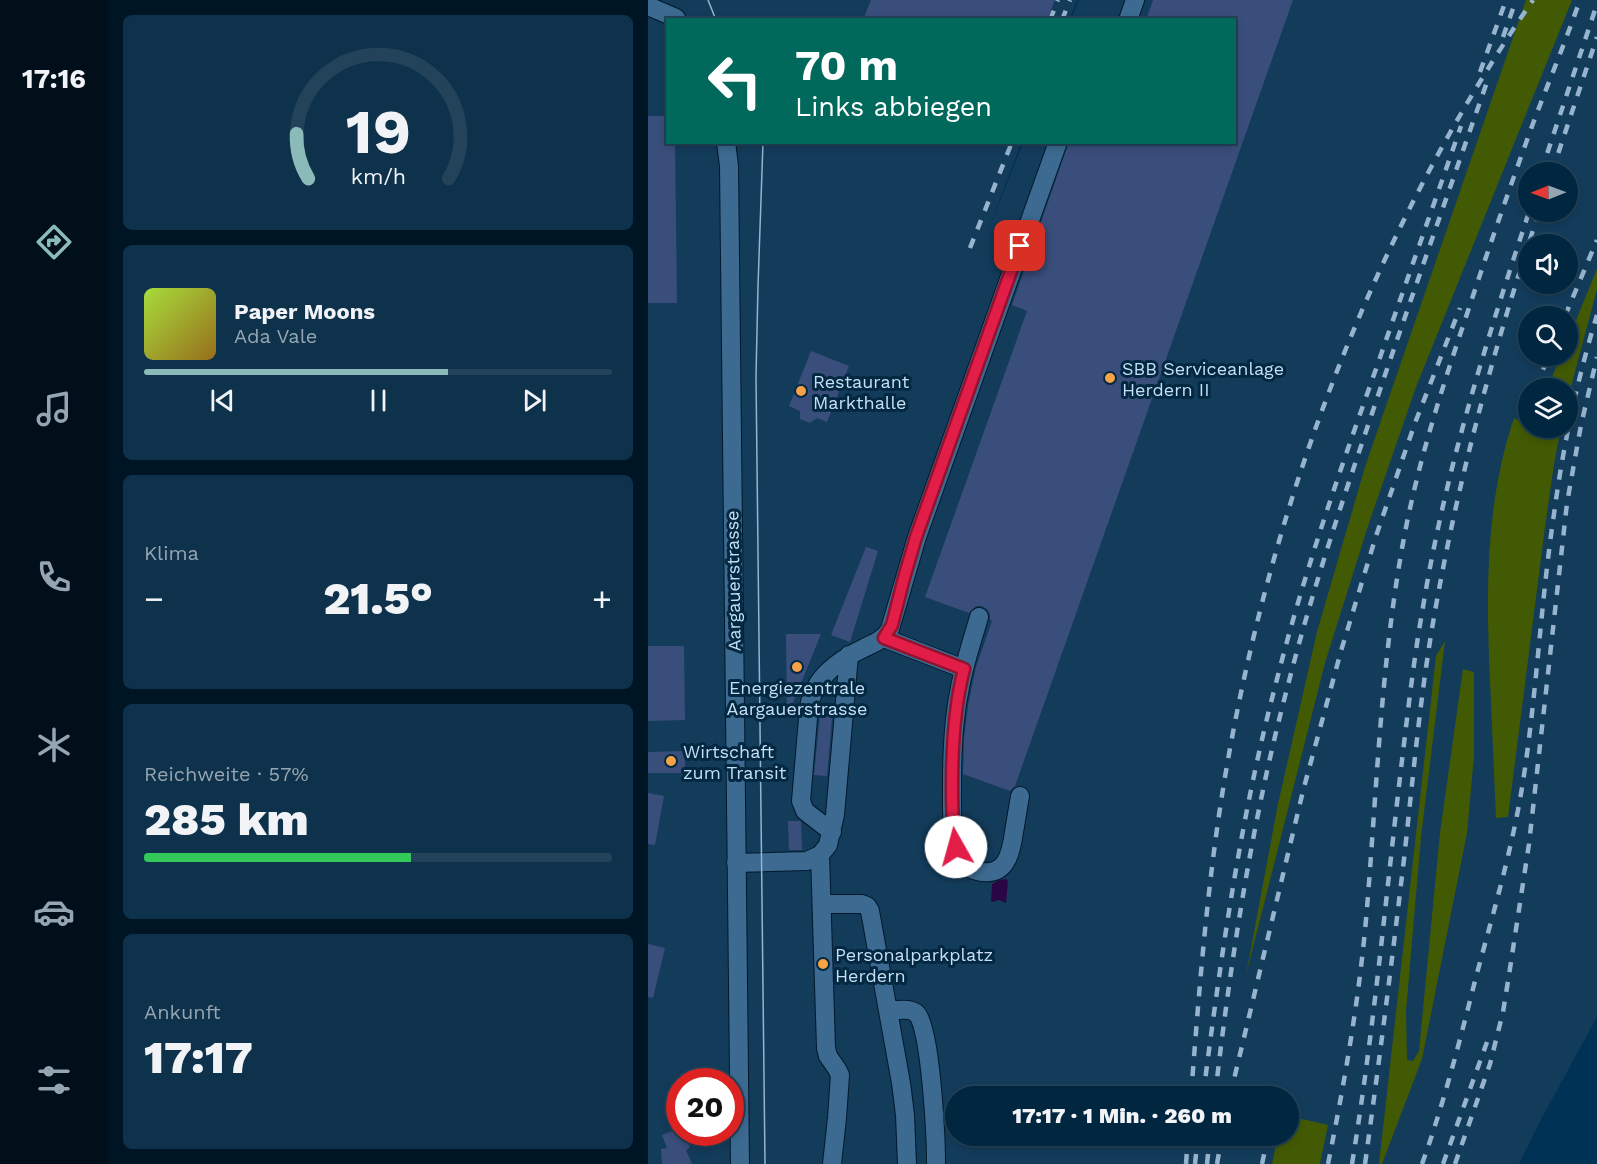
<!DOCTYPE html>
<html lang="de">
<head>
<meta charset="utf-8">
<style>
  :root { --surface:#002640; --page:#0e324b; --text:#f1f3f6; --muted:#95a5b1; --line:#224359; --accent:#8bbbb9 }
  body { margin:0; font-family:"Work Sans",sans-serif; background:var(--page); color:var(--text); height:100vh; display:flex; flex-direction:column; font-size:22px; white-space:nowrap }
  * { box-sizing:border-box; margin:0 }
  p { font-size:20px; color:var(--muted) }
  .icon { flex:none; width:33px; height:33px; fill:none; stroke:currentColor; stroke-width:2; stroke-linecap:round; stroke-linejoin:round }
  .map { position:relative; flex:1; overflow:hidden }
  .panel { display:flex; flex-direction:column; gap:15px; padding:15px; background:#001523; width:540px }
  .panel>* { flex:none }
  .guide { position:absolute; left:18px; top:18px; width:570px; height:126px; border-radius:0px; box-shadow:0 3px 9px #0003,0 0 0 2px var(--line); background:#00695c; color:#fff; overflow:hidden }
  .needle { width:39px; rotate:269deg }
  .fabs { position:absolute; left:870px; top:162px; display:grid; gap:12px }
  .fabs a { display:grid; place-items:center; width:60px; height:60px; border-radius:50%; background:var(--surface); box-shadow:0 3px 9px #0003,0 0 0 2px var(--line); font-size:30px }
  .speed { position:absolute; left:18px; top:1068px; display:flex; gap:12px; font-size:30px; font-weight:700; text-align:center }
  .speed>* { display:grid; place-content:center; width:78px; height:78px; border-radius:50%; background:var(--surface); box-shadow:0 3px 9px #0003,0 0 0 2px var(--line); line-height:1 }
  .speed .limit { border:9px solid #d22; background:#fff; color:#111 }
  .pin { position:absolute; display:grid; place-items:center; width:51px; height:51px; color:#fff; margin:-26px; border-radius:12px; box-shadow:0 3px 9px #0006 }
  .me { position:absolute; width:66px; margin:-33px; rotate:353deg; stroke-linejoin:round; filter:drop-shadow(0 0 4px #0008) }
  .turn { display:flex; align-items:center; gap:21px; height:126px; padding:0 30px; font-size:27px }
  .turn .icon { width:78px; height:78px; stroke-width:2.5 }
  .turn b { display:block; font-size:42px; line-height:51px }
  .big { font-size:45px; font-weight:800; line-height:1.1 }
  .panel .tile { flex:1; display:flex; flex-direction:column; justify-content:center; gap:9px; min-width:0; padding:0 21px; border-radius:9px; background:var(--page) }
  .panel .dial { align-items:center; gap:0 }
  .dial svg { height:156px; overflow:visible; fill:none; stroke:var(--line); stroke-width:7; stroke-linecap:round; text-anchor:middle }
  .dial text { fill:var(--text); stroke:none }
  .song { display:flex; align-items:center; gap:18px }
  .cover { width:72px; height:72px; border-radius:9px; background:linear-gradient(135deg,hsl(80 70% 55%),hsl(40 70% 35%)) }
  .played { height:6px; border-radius:3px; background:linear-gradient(90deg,var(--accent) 65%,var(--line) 65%) }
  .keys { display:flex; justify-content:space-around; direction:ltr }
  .heat { display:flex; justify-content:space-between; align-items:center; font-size:33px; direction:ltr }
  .charge { height:9px; border-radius:4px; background:linear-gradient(90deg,#34c759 57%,var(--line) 0) }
  .trip { position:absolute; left:297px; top:1086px; width:354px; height:60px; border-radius:30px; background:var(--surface); box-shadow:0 3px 9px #0003,0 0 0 2px var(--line); font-weight:800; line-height:60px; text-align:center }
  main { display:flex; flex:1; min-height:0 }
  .tab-bar { display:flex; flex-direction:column; width:108px; justify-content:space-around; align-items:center; background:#000f1a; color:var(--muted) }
  .tab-bar .icon { width:42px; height:42px }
  .tab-bar .on { color:var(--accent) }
  .tab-bar b { font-size:27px; color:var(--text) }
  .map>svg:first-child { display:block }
  .built { fill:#133c5b; fill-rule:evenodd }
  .green { fill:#435a04 }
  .water { fill:#2a0744 }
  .building { fill:#3a4e7c }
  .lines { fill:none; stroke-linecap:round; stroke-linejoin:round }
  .minor-casing { stroke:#02192c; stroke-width:20 }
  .minor { stroke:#3c6a90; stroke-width:18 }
  .tram { stroke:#96b4cd; stroke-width:1.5 }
  .rail { stroke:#96b4cd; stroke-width:4.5; stroke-dasharray:10 10; stroke-linecap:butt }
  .route-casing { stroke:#92132f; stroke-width:15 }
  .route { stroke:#e11d48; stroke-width:10 }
  .poi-dot { fill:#f6a246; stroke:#032842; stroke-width:2 }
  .labels { text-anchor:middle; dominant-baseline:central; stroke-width:6; stroke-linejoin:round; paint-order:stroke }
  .poi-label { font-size:18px; fill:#c7dff5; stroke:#032842; text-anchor:start }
  .street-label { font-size:18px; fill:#c7dff5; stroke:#032842 }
</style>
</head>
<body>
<main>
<nav class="tab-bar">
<b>17:16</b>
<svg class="icon on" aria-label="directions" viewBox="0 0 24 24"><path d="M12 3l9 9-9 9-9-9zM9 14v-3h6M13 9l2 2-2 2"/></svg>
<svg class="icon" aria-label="music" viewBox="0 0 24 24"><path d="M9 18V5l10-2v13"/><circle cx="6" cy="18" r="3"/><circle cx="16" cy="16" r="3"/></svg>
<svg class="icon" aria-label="phone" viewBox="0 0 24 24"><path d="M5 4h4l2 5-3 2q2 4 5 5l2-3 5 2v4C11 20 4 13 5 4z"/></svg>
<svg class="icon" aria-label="climate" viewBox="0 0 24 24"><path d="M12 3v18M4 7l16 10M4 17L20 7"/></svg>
<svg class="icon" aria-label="car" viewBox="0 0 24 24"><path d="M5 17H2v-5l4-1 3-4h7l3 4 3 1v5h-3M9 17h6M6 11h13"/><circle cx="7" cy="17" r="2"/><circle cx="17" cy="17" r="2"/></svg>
<svg class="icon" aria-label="filters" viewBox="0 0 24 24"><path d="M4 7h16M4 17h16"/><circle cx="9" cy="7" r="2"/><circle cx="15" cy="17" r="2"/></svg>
</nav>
<section class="panel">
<div class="tile dial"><svg viewBox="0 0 100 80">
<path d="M14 69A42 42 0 1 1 86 69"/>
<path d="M14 69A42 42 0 0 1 8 46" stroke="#8bbbb9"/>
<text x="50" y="56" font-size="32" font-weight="700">19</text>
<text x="50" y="72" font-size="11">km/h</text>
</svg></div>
<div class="tile">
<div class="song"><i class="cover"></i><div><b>Paper Moons</b><p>Ada Vale</p></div></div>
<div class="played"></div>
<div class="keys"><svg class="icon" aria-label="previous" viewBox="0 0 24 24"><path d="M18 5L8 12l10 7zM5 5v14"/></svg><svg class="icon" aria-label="pause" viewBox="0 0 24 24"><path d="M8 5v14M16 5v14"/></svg><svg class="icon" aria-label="next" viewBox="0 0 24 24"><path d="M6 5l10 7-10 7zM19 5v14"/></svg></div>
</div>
<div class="tile"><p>Klima</p>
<div class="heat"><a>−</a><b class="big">21.5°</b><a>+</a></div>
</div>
<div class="tile"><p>Reichweite · 57%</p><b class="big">285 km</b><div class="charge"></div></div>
<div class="tile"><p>Ankunft</p><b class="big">17:17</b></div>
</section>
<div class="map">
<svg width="949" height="1164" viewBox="0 0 949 1164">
  <rect width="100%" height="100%" fill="#003255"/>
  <!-- built -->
  <path class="built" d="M0,0H429L421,20H20V142L373,143L338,236L375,143L586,142V20L423,19L431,0H949V1017L892,1121L871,1164H0ZM880,172H920V212H880ZM880,244H920V284H880ZM880,316H920V356H880ZM880,388H920V428H880ZM32,1082H82V1132H32ZM308,1096H640V1136H308Z"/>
  <!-- green -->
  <path class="green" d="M878,0H924L768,387L720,526L677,663L598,975L630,804L669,632L717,467Z
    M949,269V289L920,398V388H899L913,356H920V340Z
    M866,418L880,425V428H913L906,464L897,527L860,817L848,818C846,772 844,726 842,681C838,591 837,505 866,418Z
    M797,641L773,837L758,1011L759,1060L765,1061L771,1051L792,833L815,669L826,672V756L819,833L774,1059L734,1164H731L788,656Z
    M641,1116L680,1125L672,1164H624L630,1136H640Z"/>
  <!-- water -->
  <path class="water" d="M351,880L358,879L360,881L358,903L351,900L345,902L343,901L344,884Z"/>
  <!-- building -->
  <path class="building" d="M223,0H407L399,20H215Z
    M505,0H645L367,786L362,791L315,774L316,739L320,706L328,667L344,621L342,620V614L339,609L334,606H328L321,613L277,597L379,311L364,305L421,142H586V20H498Z
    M0,116H20V142H27L29,303H0Z
    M163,351L201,366L179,422L169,418L162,423L152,419V411L141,406Z
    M218,547L230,551L202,642L183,635Z
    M138,634H173L140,715H139Z
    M0,646H36L37,720L0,721Z
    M173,705L185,706L179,776L166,775Z
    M37,751V773H0V752Z
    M0,793L16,796L7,845L0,844Z
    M140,821H152L153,822L154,850H141Z
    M0,944L17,948L5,998L0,997Z
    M32,1128V1132L42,1147L38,1150L44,1164H14L13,1149L19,1148L14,1135Z"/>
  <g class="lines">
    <defs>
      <path id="minor" d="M0,6L28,18
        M480,20L487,0
        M78,142L81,166C83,498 88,831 92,1164
        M331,617C324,642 315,667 311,693C305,723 304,754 304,784C304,804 303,824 307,844C310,856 315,868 329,871C358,878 363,854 366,832C368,820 370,808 372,796
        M236,638L316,669
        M184,832L157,811L153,801L161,707C166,677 191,660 216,648C226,643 237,639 242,629L269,537L410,142
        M172,855L178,1048L180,1056L189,1069L192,1075L189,1118L184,1164
        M88,863L159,861L172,855L180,845L187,815L201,655
        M174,904H214L219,906L222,911L253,1083L257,1115L259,1164
        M241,1011C248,1010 262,1008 268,1013C283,1025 288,1141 288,1164"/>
    </defs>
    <!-- minor casing -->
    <use href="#minor" class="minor-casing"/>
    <!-- minor -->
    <use href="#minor" class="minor"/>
    <!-- tram -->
    <path class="tram" d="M60,0L68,20
      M115,142L110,286L108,376L117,1164"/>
    <!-- rail -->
    <path class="rail" d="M402,20L410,0
      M414,20L422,0
      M855,37L868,0
      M832,72L858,0
      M893,172L949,4
      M904,172L949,37
      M322,248L364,142
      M917,316L949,240
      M887,388L901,356
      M875,418L880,405
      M543,1096C551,992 559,886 576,783C622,505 725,232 885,0
      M555,1096C573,957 592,819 628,683C655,576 691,473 728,369C756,288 785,207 813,126
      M567,1096C583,958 604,820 640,685C667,579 703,476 738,372C771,276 805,179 839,82
      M582,1096L655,791L693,651L728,536L767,423L812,308
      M538,1164L540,1136
      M547,1164L550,1136
      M559,1164L562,1136
      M569,1164L574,1136
      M614,1164L620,1136
      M680,1164C697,1080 712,994 719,908C729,786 733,664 755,543C769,466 793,391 818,317C840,250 863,184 887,118C902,79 918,40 932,0
      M704,1164C725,1036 737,906 752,777C759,720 765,663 775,607C797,472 838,342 881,212
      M717,1164C731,1063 744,961 756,859C765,778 772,697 786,617C810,479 847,344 891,212
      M774,1164C796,1103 812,1040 828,977C846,910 866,843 876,775C889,688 893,601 906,514C915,447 929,380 949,315
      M795,1164L839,1042
      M807,1164L842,1064L855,1012L861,975L881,844L919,503L933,425L949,357"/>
  </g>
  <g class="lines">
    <defs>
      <path id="route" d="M308,847C304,826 304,806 304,786C304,747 306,707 316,669L236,638L244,625L256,578L268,537L372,246"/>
    </defs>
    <!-- route casing -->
    <use href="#route" class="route-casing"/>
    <!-- route -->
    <use href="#route" class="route"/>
  </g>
  <!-- markers -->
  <g class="poi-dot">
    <circle cx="462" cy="378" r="6"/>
    <circle cx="153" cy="391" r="6"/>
    <circle cx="149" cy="667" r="6"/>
    <circle cx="23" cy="761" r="6"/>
    <circle cx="175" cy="964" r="6"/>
  </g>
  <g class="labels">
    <!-- poi labels -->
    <g class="poi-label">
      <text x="474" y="368">SBB Serviceanlage<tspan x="474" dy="21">Herdern II</tspan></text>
      <text x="165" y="381">Restaurant<tspan x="165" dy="21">Markthalle</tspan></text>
      <text x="149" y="687" text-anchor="middle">Energiezentrale<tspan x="149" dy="21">Aargauerstrasse</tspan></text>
      <text x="35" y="751">Wirtschaft<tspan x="35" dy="21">zum Transit</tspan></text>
      <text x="187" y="954">Personalparkplatz<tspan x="187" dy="21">Herdern</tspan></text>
    </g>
    <!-- street labels -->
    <g class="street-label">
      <text transform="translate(85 581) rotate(-91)">Aargauerstrasse</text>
    </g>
  </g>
</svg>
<div class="fabs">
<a><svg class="needle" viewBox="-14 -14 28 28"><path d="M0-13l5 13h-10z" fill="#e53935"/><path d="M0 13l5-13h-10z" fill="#95a5b1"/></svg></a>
<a><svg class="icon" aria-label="sound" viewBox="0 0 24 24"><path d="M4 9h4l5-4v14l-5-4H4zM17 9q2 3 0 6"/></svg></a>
<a><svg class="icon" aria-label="search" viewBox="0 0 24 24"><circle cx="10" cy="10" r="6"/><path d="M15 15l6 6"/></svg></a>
<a><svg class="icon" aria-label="layers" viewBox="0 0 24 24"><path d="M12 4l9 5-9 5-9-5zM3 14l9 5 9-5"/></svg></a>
</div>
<div class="speed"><div class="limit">20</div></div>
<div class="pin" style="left:372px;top:246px;background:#d93025"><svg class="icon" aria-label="arrive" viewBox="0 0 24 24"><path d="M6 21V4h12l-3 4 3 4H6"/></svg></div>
<svg class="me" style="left:308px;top:847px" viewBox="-20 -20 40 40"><circle r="19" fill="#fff"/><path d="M0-13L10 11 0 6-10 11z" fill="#e11d48"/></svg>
<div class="trip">17:17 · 1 Min. · 260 m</div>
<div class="guide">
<div class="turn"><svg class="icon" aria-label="left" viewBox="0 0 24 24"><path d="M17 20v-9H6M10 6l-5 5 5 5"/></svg><div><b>70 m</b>Links abbiegen</div></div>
</div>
</div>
</main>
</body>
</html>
